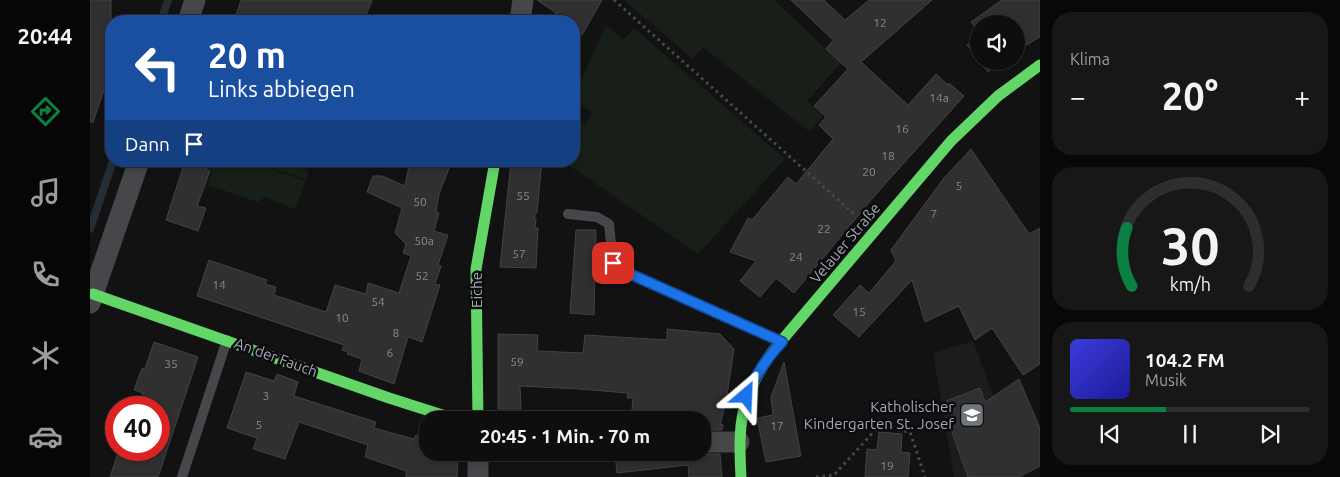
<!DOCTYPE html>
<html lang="de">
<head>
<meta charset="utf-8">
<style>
  :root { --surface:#0e0e0e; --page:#171717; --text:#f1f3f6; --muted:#9b9c9e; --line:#2e2e2e; --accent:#0b8043 }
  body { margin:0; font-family:Ubuntu,sans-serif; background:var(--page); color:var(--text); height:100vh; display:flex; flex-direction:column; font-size:19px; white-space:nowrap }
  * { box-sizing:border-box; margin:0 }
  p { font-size:16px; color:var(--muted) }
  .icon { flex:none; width:28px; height:28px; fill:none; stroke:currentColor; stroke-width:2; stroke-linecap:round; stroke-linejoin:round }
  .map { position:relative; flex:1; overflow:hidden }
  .details { display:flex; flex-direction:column; gap:12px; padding:12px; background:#080808; width:300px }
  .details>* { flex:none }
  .hud { position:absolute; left:15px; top:15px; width:475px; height:152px; border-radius:20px; box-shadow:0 2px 8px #0003,0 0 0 1px var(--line); background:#1a4fa0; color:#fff; overflow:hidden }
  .tools { position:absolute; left:880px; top:15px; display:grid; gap:10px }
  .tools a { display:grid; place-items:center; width:55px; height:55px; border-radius:50%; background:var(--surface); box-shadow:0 2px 8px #0003,0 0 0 1px var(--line); font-size:25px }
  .speed { position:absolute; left:15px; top:396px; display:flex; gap:10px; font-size:25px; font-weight:700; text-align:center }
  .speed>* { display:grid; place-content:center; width:65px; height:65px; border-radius:50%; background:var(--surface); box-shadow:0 2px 8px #0003,0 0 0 1px var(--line); line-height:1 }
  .speed .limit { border:8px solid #d22; background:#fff; color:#111 }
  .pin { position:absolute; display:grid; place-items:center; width:42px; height:42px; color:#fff; margin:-21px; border-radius:10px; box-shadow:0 2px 8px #0006 }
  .me { position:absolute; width:55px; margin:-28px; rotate:26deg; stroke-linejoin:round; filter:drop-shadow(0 0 4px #0008) }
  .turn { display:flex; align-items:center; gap:18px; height:105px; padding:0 20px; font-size:22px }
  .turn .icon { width:65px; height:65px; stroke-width:2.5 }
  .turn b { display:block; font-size:35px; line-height:42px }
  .then { display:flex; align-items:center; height:48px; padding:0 20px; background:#0003; gap:10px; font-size:19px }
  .big { font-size:38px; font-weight:700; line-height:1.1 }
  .details .card { flex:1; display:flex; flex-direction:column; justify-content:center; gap:8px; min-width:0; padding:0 18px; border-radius:20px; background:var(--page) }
  .details .dial { align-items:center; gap:0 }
  .dial svg { height:130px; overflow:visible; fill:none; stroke:var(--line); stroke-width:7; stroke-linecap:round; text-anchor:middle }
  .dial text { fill:var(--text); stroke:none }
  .song { display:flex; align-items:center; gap:15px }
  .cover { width:60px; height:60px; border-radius:8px; background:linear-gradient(135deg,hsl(240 70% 55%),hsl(240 70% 35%)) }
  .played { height:5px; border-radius:2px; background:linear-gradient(90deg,var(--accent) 40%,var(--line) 40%) }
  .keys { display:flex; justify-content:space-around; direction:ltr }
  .heat { display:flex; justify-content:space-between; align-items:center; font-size:28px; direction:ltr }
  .trip { position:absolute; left:329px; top:411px; width:292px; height:50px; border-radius:20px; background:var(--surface); box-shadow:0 2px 8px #0003,0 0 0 1px var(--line); font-weight:700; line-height:50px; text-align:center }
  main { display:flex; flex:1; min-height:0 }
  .tab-bar { display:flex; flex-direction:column; width:90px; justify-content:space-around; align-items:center; background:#060606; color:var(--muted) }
  .tab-bar .icon { width:35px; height:35px }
  .tab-bar .active { color:var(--accent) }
  .tab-bar b { font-size:22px; color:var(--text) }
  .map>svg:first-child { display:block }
  .built { fill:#1c1c1e }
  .green { fill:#181f19 }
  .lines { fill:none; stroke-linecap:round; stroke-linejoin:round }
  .stream { stroke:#252d34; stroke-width:8 }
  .building { fill:#303031; stroke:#404246 }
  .path { stroke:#48494d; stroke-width:3; stroke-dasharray:2.5 4; stroke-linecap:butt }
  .lane { stroke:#46474b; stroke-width:10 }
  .street { stroke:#46474b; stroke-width:21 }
  .fast { stroke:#63d668; stroke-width:11 }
  .route-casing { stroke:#114b97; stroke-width:12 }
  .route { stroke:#1a73e8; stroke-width:9 }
  .labels { text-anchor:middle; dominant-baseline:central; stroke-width:5; stroke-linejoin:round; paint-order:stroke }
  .number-label { font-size:12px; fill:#868a93 }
  .street-label { font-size:15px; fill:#a2a8b4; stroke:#0c0c0e }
  .poi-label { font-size:15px; fill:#a2a8b4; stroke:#0c0c0e; text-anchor:end }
</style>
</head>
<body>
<main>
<nav class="tab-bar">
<b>20:44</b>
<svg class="icon active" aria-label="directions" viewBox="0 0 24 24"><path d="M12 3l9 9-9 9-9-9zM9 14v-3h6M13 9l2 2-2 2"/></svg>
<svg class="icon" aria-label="music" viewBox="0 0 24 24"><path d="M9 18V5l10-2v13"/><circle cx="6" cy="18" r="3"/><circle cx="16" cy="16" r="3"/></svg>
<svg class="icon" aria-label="phone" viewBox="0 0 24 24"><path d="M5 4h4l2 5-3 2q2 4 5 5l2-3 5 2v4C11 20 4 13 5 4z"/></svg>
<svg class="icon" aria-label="climate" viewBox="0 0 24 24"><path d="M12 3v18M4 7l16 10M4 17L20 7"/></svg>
<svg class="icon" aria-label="car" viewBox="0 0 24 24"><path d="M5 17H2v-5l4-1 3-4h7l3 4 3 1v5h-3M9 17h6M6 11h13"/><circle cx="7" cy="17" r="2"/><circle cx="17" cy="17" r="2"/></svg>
</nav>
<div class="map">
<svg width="950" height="477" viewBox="0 0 950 477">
  <rect width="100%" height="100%" fill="#121212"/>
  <!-- built -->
  <path class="built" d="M883,341L934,477H864L843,353Z"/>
  <!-- green -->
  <path class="green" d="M534,0H684L751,63L717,101L733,116L720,132L613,47L603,59Z
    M516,25L533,40L544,28L695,159L608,254L473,161H484V119L495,125L502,112L484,101V96Z
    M121,161H158L216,181L205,209L174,197L168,202L117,185L122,171L118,169Z
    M161,161H217L215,170L219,172L217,180Z"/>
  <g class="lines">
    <!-- stream -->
    <path class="stream" d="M71,21L78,0
      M0,229L23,161"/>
  </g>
  <!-- building -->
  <path class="building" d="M0,0H21V70L3,122H0Z
    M151,0H282L274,21H144Z
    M447,0H512L492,35L484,30V21H471L464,17L466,13Z
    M701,0H734L755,20L779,0H842L771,62L818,105L846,74L858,85L859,83L874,96L787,193L704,293L686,278L670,297L650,281L666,261L640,252L658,218L662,220L698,177L706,184L743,139L729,125L736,117L724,106L758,69L736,49L743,40Z
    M912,0H950V37L926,51V24H889V32L881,22Z
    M889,36V60L877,45Z
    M889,61H912L898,72Z
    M881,149L939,234L950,228V364L933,375L902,328L885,340L869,306L835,322L822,280L769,337L743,315L770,285L779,293L806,261L801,250L854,178Z
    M95,161H119L116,170L120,171L107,206L116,208L108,231L76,220Z
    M320,161H362L349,194L346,212L349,213L344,231L358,235L348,265L351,266L345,284L350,285L332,342L318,337L304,384L269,371L272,359L257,354L258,352L252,350L254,345L107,296L119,260L177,280L175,284L186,287L184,295L236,312L245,285L276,294L278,283L309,293L321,256L313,253L316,244L305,233L312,208L277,192L283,176H292L315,186Z
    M421,161H452L447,212L444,217L446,218L445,228H448L446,268L410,267Z
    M486,230H506L504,315L480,313Z
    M577,329L630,334L644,349L636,402L630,425L633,424L632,430H612V420H541L543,398H537L538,393L489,389L430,386L431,409H408V334L448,335L447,351L493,353L495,335L577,340Z
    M64,342L108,357L68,477H20L29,450H69V408H48L53,393L44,390L52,368L55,369Z
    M694,362L711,456L676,462L667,418L683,415L681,397Z
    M156,372L184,381L187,374L208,382L204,396L286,422L284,428L324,439L326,435L338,438V452H368L367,477H316V471L275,457L278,445L209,422L195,459L163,449L167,438L137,428Z
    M929,379L950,428V466L929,477H878L859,424L864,422L856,401L890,388L895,402Z
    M789,432L812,434L811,452L820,453L818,477H775L777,449L787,450Z
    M605,452L612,454H630L632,477H599L598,465L527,473L525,453Z"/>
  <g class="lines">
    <!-- path -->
    <path class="path" d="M524,0L764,214
      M726,477L744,475L789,426L820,432L835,477"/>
    <!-- lane -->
    <path class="lane" d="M478,214L507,217L519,224L523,263L529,269L689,341
      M92,477L137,340"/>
    <!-- street -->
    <path class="street" d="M98,21L105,0
      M430,21L433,0
      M0,303L49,161
      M612,442H649
      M388,477V452"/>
    <!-- fast -->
    <path class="fast" d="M3,294L299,398L368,420
      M388,420L386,269L405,161
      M651,477C648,422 650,399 682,352L861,141L908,96L950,65"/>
  </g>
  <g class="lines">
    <defs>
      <path id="route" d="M523,263L529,269L692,342C676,358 666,375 656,396"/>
    </defs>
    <!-- route casing -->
    <use href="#route" class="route-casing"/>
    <!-- route -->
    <use href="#route" class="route"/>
  </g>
  <!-- icons -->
  <defs>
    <symbol id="school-square" viewBox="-11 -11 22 22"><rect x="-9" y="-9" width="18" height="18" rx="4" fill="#70747b" stroke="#0c0c0e"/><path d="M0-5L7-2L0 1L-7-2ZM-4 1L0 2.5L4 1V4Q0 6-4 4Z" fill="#fff"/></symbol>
  </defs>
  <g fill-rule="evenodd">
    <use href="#school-square" x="868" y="401" width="28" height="28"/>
  </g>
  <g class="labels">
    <!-- number labels -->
    <g class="number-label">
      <text x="790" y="22">12</text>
      <text x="849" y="97">14a</text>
      <text x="812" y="128">16</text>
      <text x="798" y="155">18</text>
      <text x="779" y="171">20</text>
      <text x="869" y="185">5</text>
      <text x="433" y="195">55</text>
      <text x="330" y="201">50</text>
      <text x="844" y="213">7</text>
      <text x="734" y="228">22</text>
      <text x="334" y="240">50a</text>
      <text x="429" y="253">57</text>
      <text x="706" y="256">24</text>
      <text x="332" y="275">52</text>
      <text x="129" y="284">14</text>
      <text x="288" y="301">54</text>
      <text x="769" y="311">15</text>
      <text x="252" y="317">10</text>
      <text x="306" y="332">8</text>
      <text x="300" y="352">6</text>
      <text x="427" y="361">59</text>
      <text x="81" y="363">35</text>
      <text x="176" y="395">3</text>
      <text x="169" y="424">5</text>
      <text x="687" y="425">17</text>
      <text x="797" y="465">19</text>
    </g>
    <!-- street labels -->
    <g class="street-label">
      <text transform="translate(755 243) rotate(-50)">Velauer Straße</text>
      <text transform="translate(386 290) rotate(-90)">Eiche</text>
      <text transform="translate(186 357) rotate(20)">An der Fauch</text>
    </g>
    <!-- poi labels -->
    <g class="poi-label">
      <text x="864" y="406">Katholischer<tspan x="864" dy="17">Kindergarten St. Josef</tspan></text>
    </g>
  </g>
</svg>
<div class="tools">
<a><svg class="icon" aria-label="sound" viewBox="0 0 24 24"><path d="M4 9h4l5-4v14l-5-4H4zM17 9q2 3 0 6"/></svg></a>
</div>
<div class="speed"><div class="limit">40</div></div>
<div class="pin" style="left:523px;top:263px;background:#d93025"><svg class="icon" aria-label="arrive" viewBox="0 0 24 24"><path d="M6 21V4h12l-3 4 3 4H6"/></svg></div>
<svg class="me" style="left:656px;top:396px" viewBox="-20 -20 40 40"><path d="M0-17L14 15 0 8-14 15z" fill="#1a73e8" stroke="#fff" stroke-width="4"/></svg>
<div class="trip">20:45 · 1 Min. · 70 m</div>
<div class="hud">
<div class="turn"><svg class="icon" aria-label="left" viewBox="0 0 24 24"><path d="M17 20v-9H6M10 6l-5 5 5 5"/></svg><div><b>20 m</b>Links abbiegen</div></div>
<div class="then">Dann<svg class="icon" aria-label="arrive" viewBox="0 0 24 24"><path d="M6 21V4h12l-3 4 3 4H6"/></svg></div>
</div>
</div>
<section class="details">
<div class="card"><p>Klima</p>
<div class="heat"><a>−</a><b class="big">20°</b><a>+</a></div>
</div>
<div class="card dial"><svg viewBox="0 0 100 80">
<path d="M14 69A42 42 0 1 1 86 69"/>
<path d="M14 69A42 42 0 0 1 11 33" stroke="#0b8043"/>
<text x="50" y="56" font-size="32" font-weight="700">30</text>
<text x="50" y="72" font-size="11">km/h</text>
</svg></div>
<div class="card">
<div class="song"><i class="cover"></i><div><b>104.2 FM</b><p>Musik</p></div></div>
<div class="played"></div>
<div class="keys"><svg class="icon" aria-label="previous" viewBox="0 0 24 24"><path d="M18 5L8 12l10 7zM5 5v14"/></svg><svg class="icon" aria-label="pause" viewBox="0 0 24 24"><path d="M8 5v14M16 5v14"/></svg><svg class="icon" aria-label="next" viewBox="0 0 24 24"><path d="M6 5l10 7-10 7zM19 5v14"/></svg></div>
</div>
</section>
</main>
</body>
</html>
